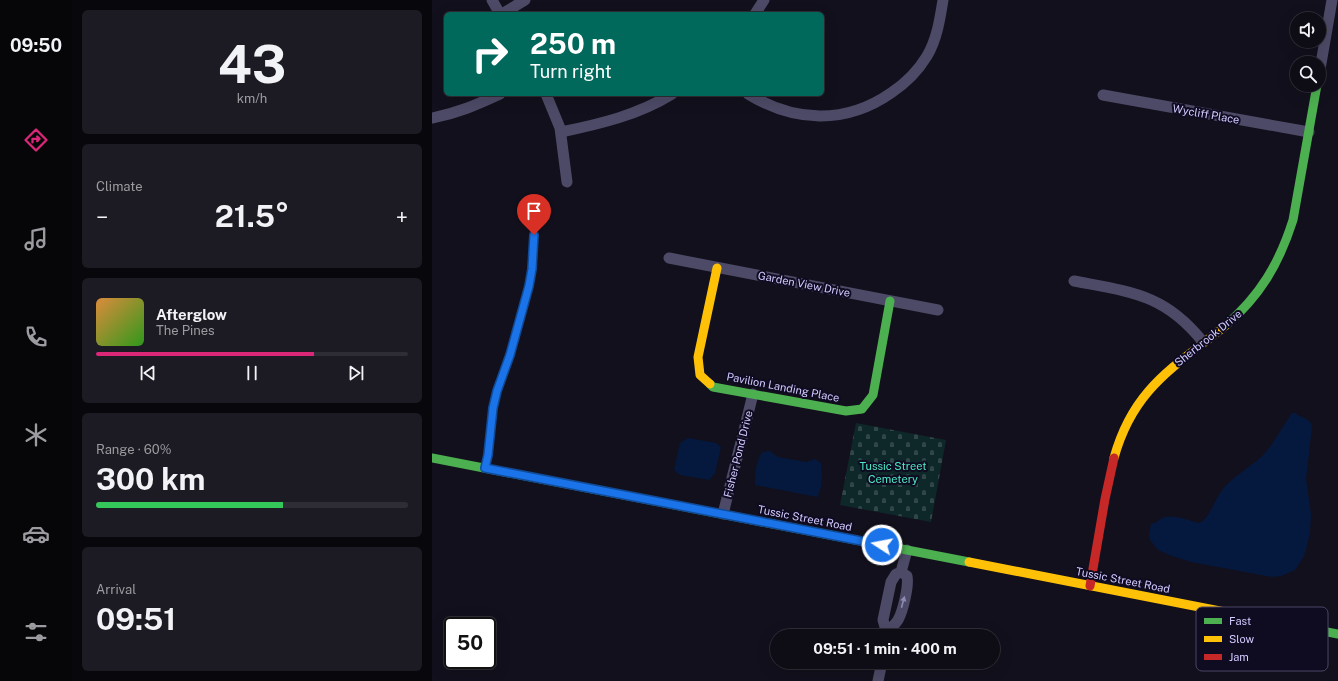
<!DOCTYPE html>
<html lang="en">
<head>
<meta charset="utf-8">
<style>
  :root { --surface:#0e0c15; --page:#1c1a22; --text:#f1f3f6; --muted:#9b9ba0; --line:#2e2c34; --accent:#db2777 }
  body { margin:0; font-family:"Public Sans",sans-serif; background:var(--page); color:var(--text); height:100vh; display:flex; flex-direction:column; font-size:15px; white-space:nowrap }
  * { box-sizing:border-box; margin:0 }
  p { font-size:13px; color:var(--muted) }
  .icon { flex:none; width:22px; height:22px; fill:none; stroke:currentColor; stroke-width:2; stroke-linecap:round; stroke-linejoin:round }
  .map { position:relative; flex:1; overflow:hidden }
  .details { display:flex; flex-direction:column; gap:10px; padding:10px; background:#08070c; width:360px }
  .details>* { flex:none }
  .top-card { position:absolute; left:12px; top:12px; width:380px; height:84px; border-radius:6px; box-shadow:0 4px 16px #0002,0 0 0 1px var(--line); background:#00695c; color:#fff; overflow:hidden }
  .controls { position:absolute; left:858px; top:12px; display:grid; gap:8px }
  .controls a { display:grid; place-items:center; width:36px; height:36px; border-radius:50%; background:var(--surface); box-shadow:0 4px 16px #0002,0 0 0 1px var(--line); font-size:20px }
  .speed { position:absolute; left:12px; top:617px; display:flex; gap:8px; font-size:20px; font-weight:700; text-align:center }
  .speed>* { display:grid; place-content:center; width:52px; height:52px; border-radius:50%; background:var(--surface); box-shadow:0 4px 16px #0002,0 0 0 1px var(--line); line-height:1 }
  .speed .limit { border:2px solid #111; border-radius:6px; background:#fff; color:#111 }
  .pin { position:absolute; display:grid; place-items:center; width:34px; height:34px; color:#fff; margin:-41px -17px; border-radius:50% 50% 50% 0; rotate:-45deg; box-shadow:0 0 4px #0007 }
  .pin .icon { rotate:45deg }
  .me { position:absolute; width:44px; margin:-22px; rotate:281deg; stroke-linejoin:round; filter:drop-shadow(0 0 3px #0008) }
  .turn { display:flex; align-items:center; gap:14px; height:84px; padding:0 20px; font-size:18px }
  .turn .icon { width:52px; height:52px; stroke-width:2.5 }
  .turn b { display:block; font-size:28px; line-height:34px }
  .big { font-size:30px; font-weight:700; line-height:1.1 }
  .details .card { flex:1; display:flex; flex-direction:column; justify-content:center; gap:6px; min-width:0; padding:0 14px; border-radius:6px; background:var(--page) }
  .details .dial { align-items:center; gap:0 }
  .dial b { font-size:52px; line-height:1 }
  .song { display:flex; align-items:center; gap:12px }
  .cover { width:48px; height:48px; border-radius:6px; background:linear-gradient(135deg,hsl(30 70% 55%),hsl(110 70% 35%)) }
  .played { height:4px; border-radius:2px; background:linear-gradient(90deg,var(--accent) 70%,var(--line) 70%) }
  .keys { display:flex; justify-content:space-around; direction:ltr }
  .heat { display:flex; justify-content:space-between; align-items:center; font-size:22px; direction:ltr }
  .charge { height:6px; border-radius:3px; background:linear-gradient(90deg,#34c759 60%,var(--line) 0) }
  .trip { position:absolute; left:338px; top:629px; width:230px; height:40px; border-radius:20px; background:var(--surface); box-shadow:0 4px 16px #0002,0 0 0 1px var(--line); font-weight:700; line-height:40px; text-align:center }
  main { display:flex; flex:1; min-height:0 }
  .tab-bar { display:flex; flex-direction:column; width:72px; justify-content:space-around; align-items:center; background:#060508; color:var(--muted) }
  .tab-bar .icon { width:28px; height:28px }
  .tab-bar .active { color:var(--accent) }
  .tab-bar b { font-size:18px; color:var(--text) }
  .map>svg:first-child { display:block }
  .cemetery { fill:url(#cemetery-stones) }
  .water { fill:#05193e }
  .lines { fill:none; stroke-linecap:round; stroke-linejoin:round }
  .lane { stroke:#4c4a66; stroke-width:5.5 }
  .street { stroke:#4c4a66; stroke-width:11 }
  .fast { stroke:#4caf50; stroke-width:9 }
  .slow { stroke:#ffc107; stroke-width:9 }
  .jam { stroke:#c62828; stroke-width:9 }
  .oneway { fill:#8f8ab2 }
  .route-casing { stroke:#114b97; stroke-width:10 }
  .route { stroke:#1a73e8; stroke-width:7 }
  .labels { text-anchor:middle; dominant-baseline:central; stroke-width:4; stroke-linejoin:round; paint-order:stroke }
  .street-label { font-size:11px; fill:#d2cbff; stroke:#0f0b21 }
  .park-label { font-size:11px; fill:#4ceac5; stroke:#0f0b21 }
  .key { fill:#0f0b21; stroke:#4a4564; stroke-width:1 }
  .key-label { font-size:11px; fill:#d2cbff }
</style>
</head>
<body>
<main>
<nav class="tab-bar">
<b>09:50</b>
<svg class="icon active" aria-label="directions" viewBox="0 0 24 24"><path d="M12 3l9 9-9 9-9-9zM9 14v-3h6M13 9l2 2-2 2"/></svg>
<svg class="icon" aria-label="music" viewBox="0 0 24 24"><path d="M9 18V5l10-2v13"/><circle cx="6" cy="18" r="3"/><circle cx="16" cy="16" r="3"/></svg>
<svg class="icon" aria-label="phone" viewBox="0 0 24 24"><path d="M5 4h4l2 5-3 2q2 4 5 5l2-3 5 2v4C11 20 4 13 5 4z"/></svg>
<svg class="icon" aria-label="climate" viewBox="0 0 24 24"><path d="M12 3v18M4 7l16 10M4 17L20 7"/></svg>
<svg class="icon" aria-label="car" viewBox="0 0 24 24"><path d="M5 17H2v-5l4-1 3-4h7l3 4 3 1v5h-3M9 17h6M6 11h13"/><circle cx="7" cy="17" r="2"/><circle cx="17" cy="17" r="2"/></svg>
<svg class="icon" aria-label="filters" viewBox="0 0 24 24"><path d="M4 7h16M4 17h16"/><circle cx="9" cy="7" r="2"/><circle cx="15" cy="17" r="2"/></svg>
</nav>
<section class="details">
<div class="card dial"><b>43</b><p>km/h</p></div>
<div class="card"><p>Climate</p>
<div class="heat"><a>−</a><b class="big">21.5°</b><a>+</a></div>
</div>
<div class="card">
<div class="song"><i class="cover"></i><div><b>Afterglow</b><p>The Pines</p></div></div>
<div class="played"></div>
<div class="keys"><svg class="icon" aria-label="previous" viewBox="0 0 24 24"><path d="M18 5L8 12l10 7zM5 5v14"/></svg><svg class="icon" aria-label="pause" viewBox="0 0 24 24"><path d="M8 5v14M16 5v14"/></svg><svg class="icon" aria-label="next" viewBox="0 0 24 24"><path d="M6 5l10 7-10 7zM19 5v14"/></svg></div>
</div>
<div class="card"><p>Range · 60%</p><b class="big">300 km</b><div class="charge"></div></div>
<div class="card"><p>Arrival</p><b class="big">09:51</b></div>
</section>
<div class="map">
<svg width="906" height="681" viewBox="0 0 906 681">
  <defs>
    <pattern id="cemetery-stones" width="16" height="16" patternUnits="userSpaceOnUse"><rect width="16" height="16" fill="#0e2829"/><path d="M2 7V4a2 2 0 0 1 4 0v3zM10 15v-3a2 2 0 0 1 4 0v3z" fill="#304649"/></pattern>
  </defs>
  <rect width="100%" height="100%" fill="#12101c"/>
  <!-- cemetery -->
  <path class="cemetery" d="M424,423L514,440L499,522L408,505Z"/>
  <!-- water -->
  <path class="water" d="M860,413H864L865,415C872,418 879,419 880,427L874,479L879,514L878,533L874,550L871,558L863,570L849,576L840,577L759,562L740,556L726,550L718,540L717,534L719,524L721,523H724C734,510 754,520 767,523C777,519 782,502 788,493C799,477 816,469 830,456C842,444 850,427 860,413Z
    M256,438L284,443L289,447L283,473L277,480L248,475L242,470L248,443Z
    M338,451L346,457L374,462L383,459L389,463C390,473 391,488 385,497L323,485C323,473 324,462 330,452Z"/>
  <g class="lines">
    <!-- lane -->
    <path class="lane" d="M53,467C59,442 58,416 65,391C68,379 75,367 79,354C92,307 105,265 101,216"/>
    <!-- street -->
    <path class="street" d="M60,0L68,14
      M70,14L93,0
      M323,14L332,0
      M887,75L900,0
      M114,94L128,128L135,182
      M316,94C362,122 413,125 459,93C474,83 486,71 495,56C505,39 508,19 511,0
      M671,95L877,132
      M0,118C26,113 44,105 68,94
      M129,132C168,124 206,115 240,94
      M237,258L506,310
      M642,281C699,292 733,294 771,342
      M291,514L321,394
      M469,572L475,550
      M456,631L453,627L451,620L459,582L464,574L469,572
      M455,636C457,629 462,626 466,620C471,611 477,586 475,576L469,572
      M446,681L450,662"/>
    <!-- fast -->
    <path class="fast" d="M793,326C828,296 847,264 861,220L885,85
      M278,384L281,387L414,411L430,409L441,395L458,301
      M0,458L537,562
      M793,612L906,634"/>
    <!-- slow -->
    <path class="slow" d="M278,384L268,375L266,357L285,268
      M682,458C701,389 741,368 793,326
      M537,562L793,612"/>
    <!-- jam -->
    <path class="jam" d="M658,586L673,499L682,458"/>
  </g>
  <!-- one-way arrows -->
  <defs><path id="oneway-solid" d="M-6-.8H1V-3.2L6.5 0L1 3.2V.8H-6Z"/></defs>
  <use class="oneway" href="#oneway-solid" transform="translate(471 602) rotate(-75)"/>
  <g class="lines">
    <defs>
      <path id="route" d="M102,235L100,269L97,286L78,355L65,391L61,408L56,455L53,468L450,545"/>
    </defs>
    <!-- route casing -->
    <use href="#route" class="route-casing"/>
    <!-- route -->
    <use href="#route" class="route"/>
  </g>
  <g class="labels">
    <!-- street labels -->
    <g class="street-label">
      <text transform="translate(774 114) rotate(10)">Wycliff Place</text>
      <text transform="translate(372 284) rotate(11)">Garden View Drive</text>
      <text transform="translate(776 338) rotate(-39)">Sherbrook Drive</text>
      <text transform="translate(351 387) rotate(11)">Pavilion Landing Place</text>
      <text transform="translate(306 454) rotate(-76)">Fisher Pond Drive</text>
      <text transform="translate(373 518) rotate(11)">Tussic Street Road</text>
      <text transform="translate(691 580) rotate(11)">Tussic Street Road</text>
    </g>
    <!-- park labels -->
    <g class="park-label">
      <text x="461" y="466">Tussic Street<tspan x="461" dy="13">Cemetery</tspan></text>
    </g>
  </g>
  <!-- legend -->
  <rect x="764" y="607" width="132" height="64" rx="6" class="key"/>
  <rect x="772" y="618" width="18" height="6" fill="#4caf50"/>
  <rect x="772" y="636" width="18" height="6" fill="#ffc107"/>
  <rect x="772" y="654" width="18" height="6" fill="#c62828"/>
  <g class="key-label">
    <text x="797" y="625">Fast</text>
    <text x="797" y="643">Slow</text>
    <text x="797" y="661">Jam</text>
  </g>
</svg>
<div class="controls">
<a><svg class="icon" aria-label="sound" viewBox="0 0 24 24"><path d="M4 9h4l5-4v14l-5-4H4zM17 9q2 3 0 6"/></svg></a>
<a><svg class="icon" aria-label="search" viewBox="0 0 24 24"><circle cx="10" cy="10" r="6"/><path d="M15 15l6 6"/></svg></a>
</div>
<div class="speed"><div class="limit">50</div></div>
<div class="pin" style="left:102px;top:235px;background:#d93025"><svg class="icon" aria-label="arrive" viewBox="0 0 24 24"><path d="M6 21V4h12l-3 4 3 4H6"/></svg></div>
<svg class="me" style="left:450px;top:545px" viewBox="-20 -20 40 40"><circle r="17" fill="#1a73e8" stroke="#fff" stroke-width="3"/><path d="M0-11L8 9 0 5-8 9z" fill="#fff"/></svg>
<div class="trip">09:51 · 1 min · 400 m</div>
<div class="top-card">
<div class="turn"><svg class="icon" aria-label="right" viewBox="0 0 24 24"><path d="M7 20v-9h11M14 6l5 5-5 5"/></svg><div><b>250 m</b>Turn right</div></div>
</div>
</div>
</main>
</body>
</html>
